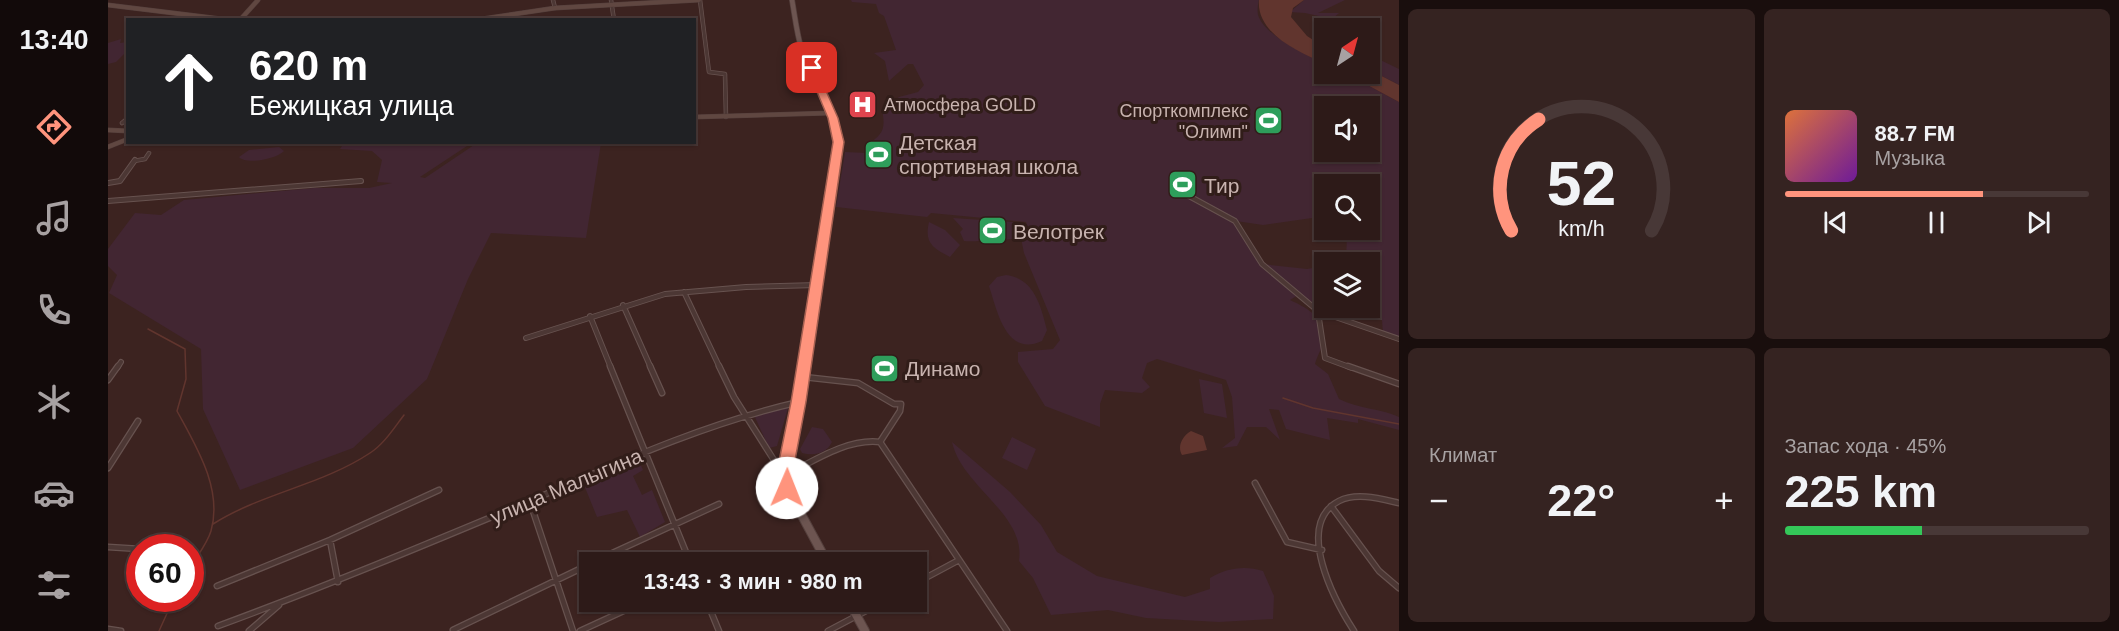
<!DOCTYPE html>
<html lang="ru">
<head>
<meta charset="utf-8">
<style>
  :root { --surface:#2d1a18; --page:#352321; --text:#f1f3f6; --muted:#a7a1a2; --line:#483837; --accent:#ff947d }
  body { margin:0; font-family:Helvetica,sans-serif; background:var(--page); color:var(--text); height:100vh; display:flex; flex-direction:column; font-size:22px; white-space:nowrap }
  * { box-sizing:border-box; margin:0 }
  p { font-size:20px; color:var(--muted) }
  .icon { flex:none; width:33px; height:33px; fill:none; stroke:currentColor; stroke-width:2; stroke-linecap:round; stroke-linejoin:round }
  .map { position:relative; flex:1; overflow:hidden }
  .side { display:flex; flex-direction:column; gap:9px; padding:9px; background:#190e0d; width:720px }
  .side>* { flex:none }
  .hud { position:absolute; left:18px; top:18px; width:570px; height:126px; border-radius:0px; box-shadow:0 2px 4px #0004,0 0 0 2px var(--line); background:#202124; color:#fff; overflow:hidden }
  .needle { width:39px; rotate:36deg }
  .fabs { position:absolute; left:1206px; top:18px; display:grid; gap:12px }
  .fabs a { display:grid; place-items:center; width:66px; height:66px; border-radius:0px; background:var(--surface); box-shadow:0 2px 4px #0004,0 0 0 2px var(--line); font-size:30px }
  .speed { position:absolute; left:18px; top:534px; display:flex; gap:12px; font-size:30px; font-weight:700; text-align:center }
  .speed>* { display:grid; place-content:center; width:78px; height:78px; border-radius:50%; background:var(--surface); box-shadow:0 2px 4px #0004,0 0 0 2px var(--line); line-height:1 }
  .speed .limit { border:9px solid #d22; background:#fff; color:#111 }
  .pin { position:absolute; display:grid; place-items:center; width:51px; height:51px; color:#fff; margin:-26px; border-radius:12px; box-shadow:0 3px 9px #0006 }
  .me { position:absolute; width:66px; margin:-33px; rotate:1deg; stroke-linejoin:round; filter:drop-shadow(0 0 4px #0008) }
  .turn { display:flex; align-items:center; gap:21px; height:126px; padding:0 24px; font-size:27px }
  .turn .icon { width:78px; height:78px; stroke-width:2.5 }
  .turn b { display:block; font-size:42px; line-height:51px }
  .big { font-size:45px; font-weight:800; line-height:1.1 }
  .side .card { flex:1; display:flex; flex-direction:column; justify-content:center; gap:9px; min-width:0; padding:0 21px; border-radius:9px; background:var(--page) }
  .side .dial { align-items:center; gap:0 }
  .dial svg { height:156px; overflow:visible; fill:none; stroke:var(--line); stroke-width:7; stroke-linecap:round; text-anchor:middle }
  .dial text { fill:var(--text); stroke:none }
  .song { display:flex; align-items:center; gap:18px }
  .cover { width:72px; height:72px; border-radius:9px; background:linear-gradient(135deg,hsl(20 70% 55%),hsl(280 70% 35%)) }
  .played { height:6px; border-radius:3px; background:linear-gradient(90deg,var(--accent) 65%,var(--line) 65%) }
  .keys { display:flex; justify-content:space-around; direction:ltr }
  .heat { display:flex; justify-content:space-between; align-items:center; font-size:33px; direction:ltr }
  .charge { height:9px; border-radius:4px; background:linear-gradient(90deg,#34c759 45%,var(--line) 0) }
  .side .tiles { flex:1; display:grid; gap:9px; grid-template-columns:repeat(2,1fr) }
  .trip { position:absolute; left:471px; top:552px; width:348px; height:60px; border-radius:0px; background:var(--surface); box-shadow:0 2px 4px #0004,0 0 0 2px var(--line); font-weight:800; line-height:60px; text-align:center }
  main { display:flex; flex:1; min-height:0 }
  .tab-bar { display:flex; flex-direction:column; width:108px; justify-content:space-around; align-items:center; background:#120a0a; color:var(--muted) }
  .tab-bar .icon { width:42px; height:42px }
  .tab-bar .on { color:var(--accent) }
  .tab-bar b { font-size:27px; color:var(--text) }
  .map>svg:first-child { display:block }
  .green { fill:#422632; fill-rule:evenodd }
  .water { fill:#61352e }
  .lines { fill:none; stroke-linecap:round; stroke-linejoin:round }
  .stream { stroke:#61352e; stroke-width:1.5 }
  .minor-far2-casing { stroke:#67524f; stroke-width:4.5 }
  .minor-far1-casing { stroke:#67524f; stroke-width:6 }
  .minor-casing { stroke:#67524f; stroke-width:7 }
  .secondary-casing { stroke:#55403d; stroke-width:5 }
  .primary-far2-casing { stroke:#55403d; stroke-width:6 }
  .primary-far1-casing { stroke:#55403d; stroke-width:8 }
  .primary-casing { stroke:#55403d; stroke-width:10 }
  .minor-far2 { stroke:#4c3734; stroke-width:3 }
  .minor-far1 { stroke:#4c3734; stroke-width:4 }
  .minor { stroke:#4c3734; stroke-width:4.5 }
  .secondary { stroke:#604741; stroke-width:4 }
  .primary-far2 { stroke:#6d5551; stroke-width:4.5 }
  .primary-far1 { stroke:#6d5551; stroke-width:5 }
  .primary { stroke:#6d5551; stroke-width:8 }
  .route { fill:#ff947d; stroke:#a66051; stroke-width:1.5 }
  .labels { text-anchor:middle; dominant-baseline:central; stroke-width:6; stroke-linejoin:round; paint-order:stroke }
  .far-poi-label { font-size:18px; fill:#c8b3af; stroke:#311d19; text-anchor:start }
  .poi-label { font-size:21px; fill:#c8b3af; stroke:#311d19; text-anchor:start }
  .street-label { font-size:21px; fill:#c8b3af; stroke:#311d19 }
</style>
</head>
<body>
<main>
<nav class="tab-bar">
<b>13:40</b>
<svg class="icon on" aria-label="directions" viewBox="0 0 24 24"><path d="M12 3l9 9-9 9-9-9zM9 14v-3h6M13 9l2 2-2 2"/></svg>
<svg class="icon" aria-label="music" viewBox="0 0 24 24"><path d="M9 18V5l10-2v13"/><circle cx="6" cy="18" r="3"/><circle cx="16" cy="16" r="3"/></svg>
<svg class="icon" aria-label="phone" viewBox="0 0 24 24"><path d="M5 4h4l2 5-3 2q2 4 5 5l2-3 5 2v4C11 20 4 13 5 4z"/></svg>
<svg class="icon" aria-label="climate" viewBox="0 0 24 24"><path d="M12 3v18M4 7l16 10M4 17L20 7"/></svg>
<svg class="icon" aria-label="car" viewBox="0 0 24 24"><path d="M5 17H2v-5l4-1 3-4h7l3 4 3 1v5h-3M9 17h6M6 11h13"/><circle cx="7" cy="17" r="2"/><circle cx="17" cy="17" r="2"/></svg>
<svg class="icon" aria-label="filters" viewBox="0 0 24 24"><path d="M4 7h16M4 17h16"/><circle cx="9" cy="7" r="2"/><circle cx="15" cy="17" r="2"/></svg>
</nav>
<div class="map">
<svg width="1291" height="631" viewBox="0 0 1291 631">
  <rect width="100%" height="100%" fill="#3c2320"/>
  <!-- green -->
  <path class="green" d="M743,0H1151C1150,4 1149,10 1150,15C1156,35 1198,55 1216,63V74H1239L1291,102V339L1275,333L1273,307L1262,306V262H1238L1239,235L1228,230H1262V184H1216V224L1204,218L1155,225L1128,221L1154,264L1199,269L1216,266V304L1209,306L1190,295L1182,300C1199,308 1219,318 1215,341C1214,349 1209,356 1207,364L1220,374L1231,399C1251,409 1271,408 1291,417V430L1250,419V423L1219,418L1222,440L1178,429L1171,410L1161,409L1172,440L1158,427H1139L1129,446L1114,448L1127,438L1124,397L1118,380L1049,359L1039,363L1034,378L1042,387L1034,393L997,390L992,404V427L937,406L910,362V352L945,349L952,340L916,253L913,238L920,229L918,222L823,213L819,217L728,207L737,152L759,153L758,145C775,135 778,129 774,110L791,97L810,92L816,85L805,64H800L781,81L777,61L766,53L788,50L776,16L771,13L768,4L744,2ZM1216,106H1262V152H1216Z
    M1196,0H1237L1210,13H1231L1224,19L1197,13L1182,12Z
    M13,39L12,43L19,42V51L8,62L0,64V43Z
    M1262,55L1291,69V85L1262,70Z
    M322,143L362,144L312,177L317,178L369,143H493L478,238L383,233L360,279L319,379L245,448L132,490L95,409L93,349L1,293L9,275L0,266V249L27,213L53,215L76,200L206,188H261L284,183L269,182L274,160L264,151L232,149L236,143Z
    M171,147L176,151C169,159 138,165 131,157L141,150Z
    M845,218L905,222L914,230L909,238C903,240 861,242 856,241L852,232L855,229Z
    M821,222L837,230L852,245L842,257C825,248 816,243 821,222Z
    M898,275C926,278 933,306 939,330L934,341C898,358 889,310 881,286L889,277Z
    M1091,379L1114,384L1119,418L1096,413Z
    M680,408L669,446L661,448L646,415Z
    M704,427L715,429L724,442C718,454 706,456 694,453L692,449Z
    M904,437L928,449L919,470L894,458Z
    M844,442L902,492L933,525L949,552L989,576L1077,597L1102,589V578C1118,568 1137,565 1155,571L1166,596L1165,619L1111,622L1038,618L1000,610L943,615L925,578L911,561C918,514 854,487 844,442Z
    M531,461L535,470L525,476L534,495L544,490L557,522L532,537L519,510L489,517L476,485Z"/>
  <!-- water -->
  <path class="water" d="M1151,0H1196L1185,8L1183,17L1199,36L1216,47V63C1190,52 1148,33 1151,0Z
    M1262,70L1291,85V102L1239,74H1262Z
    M1083,431L1095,436L1099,450L1074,455C1069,447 1074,436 1083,431Z"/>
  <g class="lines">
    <!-- stream -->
    <path class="stream" d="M40,329L77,349L78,379L69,411C88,446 115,489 103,531C99,544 89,556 82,568
      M1175,398L1205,408L1291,424
      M105,524C154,493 214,485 262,453C276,444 286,428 296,415
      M51,631L66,598"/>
    <defs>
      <path id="minor-far2" d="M445,0L447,8
        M503,0L506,20
        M592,0L601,72L617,74L618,117
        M14,123L20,118
        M26,161L37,159L41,153"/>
      <path id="minor-far1" d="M1064,180L1081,196L1127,221L1154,264L1210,311L1291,339
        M0,183L12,181L27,160
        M0,201L253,181
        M576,292L612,368
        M515,305L543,368
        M1210,312L1217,358L1244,368
        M482,316L503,368
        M418,338L557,294L638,287L709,285
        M9,368L13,362"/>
      <path id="minor" d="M502,366L582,562
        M542,366L554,393
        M611,366L626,397L676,476C704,462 739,438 772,442L899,631
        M1240,366L1291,384
        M696,377L750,383L786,404H793L792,411L772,442
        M0,380L10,366
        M0,468L30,421
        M1147,483L1179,542L1214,550
        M422,502L465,631
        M1223,506L1271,571L1291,588
        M222,540L230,582
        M0,547L32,549
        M485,562L611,504
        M808,583L851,560
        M109,586L222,540L331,490
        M599,602L611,631
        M110,626C216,587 319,544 422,501C510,463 598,423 691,402
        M0,629L13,631
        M345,630L482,564
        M141,631L171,605
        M472,631L535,602
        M720,631L775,602
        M1246,631C1228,603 1185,525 1231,501C1249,492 1273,499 1291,503"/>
      <path id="secondary" d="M0,5L122,20
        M132,20L150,0
        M367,20L447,8L591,0
        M586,117L723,113
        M0,130L20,131
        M0,147L20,139"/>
      <path id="primary-far2" d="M684,0C687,17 689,35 694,51C707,91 735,117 728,161"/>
      <path id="primary-far1" d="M696,368L728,160"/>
      <path id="primary" d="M697,366L676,476L679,488L719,562
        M741,602L757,631"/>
    </defs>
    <!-- minor-far2 casing -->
    <use href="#minor-far2" class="minor-far2-casing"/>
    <!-- minor-far1 casing -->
    <use href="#minor-far1" class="minor-far1-casing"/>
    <!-- minor casing -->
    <use href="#minor" class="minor-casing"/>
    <!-- secondary casing -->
    <use href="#secondary" class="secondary-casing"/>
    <!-- primary-far2 casing -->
    <use href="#primary-far2" class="primary-far2-casing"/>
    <!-- primary-far1 casing -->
    <use href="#primary-far1" class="primary-far1-casing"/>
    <!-- primary casing -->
    <use href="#primary" class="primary-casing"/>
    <!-- minor-far2 -->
    <use href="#minor-far2" class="minor-far2"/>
    <!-- minor-far1 -->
    <use href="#minor-far1" class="minor-far1"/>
    <!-- minor -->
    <use href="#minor" class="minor"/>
    <!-- secondary -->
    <use href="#secondary" class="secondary"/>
    <!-- primary-far2 -->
    <use href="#primary-far2" class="primary-far2"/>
    <!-- primary-far1 -->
    <use href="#primary-far1" class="primary-far1"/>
    <!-- primary -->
    <use href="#primary" class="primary"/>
  </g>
  <!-- route -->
  <path class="route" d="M704,65L708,68L730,118L736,142L698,402L684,476L687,488L685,494L679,496L673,494L668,476L683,402L725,142L720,118L699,68Z"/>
  <!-- icons -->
  <defs>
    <symbol id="hospital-square" viewBox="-11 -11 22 22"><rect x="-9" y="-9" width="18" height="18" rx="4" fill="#e0444e" stroke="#311d19"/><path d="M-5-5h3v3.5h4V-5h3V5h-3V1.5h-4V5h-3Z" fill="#fff"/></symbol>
    <symbol id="stadium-square" viewBox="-11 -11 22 22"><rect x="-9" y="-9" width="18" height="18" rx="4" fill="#2e9e5b" stroke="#311d19"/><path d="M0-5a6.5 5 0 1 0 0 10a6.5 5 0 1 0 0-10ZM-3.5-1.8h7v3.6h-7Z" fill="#fff"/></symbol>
  </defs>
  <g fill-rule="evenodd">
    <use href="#hospital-square" x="738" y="88" width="33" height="33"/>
    <use href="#stadium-square" x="1144" y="104" width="33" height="33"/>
    <use href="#stadium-square" x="754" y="138" width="33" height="33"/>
    <use href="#stadium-square" x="1058" y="168" width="33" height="33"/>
    <use href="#stadium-square" x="868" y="214" width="33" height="33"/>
    <use href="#stadium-square" x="760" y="352" width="33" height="33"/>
  </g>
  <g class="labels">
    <!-- far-poi labels -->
    <g class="far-poi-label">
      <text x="776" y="105">Атмосфера GOLD</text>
      <text x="1140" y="111" text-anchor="end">Спорткомплекс<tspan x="1140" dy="21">"Олимп"</tspan></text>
    </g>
    <!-- poi labels -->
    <g class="poi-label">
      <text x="791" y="142">Детская<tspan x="791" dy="24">спортивная школа</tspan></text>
      <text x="1096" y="185">Тир</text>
      <text x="905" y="231">Велотрек</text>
      <text x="797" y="368">Динамо</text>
    </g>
    <!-- street labels -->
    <g class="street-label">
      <text transform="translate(458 486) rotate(-23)">улица Малыгина</text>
    </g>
  </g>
</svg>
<div class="fabs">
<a><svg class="needle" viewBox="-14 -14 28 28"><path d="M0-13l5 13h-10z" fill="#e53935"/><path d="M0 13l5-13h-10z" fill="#a7a1a2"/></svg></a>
<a><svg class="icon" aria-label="sound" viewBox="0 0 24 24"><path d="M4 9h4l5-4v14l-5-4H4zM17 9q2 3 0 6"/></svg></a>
<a><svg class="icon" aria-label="search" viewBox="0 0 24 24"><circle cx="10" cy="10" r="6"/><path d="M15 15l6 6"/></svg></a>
<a><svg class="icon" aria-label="layers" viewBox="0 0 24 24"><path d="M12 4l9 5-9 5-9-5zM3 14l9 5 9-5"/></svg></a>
</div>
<div class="speed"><div class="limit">60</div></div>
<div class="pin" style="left:704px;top:68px;background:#d93025"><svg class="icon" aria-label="arrive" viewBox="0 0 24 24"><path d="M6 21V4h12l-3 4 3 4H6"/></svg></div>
<svg class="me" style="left:679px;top:488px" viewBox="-20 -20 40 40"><circle r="19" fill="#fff"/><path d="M0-13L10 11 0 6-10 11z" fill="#ff947d"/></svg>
<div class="trip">13:43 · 3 мин · 980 m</div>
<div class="hud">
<div class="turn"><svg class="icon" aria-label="ahead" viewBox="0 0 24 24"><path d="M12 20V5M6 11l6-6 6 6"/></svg><div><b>620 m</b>Бежицкая улица</div></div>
</div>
</div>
<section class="side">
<div class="tiles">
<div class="card dial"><svg viewBox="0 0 100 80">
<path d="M14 69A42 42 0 1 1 86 69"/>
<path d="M14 69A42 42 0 0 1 28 12" stroke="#ff947d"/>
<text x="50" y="56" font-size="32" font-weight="700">52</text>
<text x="50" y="72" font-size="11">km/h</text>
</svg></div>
<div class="card">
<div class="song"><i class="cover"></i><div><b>88.7 FM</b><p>Музыка</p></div></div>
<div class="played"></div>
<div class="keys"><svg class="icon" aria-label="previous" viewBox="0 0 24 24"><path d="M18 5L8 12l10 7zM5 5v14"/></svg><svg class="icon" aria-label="pause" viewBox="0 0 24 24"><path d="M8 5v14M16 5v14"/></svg><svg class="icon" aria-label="next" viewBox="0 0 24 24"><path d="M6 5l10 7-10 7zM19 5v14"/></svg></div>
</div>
<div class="card"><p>Климат</p>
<div class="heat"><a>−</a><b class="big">22°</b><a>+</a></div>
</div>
<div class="card"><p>Запас хода · 45%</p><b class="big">225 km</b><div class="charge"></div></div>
</div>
</section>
</main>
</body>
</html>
